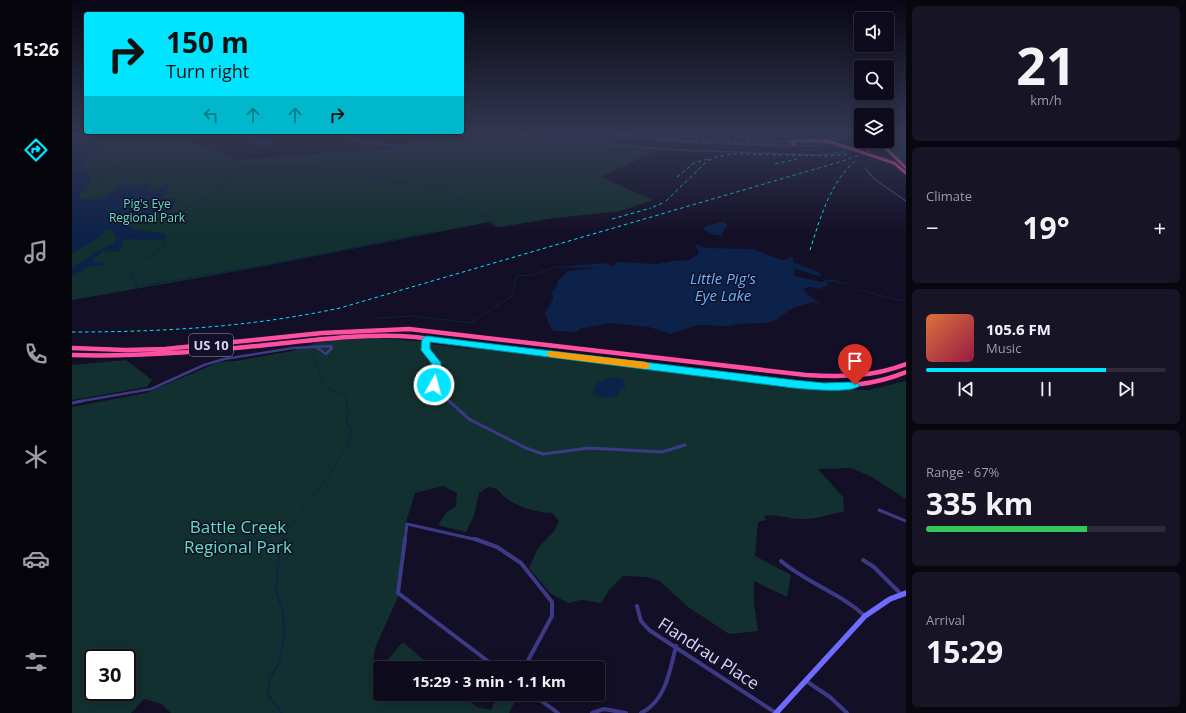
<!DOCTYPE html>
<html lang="en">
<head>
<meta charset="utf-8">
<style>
  :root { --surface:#0e0b1c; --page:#171425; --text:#f1f3f6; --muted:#9b9ba3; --line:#2e2b3b; --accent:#00e5ff }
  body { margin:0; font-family:"Open Sans",sans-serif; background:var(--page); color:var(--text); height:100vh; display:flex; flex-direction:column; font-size:15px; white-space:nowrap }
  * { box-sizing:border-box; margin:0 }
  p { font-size:13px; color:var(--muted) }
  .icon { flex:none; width:22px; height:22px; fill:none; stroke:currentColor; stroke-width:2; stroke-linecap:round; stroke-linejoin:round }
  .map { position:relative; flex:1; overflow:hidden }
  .side { display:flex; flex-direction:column; gap:6px; padding:6px; background:#08060f; width:280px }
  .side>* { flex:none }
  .hud { position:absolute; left:12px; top:12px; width:380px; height:122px; border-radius:4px; box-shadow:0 2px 10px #0003,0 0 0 1px var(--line); background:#00e5ff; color:#111; overflow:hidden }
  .tools { position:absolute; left:782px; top:12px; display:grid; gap:8px }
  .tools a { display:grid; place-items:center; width:40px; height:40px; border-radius:4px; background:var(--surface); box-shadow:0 2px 10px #0003,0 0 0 1px var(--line); font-size:20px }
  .speed { position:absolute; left:12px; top:649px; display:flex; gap:8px; font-size:20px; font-weight:700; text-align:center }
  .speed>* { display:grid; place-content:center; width:52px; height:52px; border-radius:50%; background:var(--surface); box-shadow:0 2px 10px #0003,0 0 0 1px var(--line); line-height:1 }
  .speed .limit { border:2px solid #111; border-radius:6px; background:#fff; color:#111 }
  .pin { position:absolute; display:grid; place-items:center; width:34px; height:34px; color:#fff; margin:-41px -17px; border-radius:50% 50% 50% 0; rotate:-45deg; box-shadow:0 0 4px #0007 }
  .pin .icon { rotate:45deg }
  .me { position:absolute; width:44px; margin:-22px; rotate:7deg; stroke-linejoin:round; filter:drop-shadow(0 0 3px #0008) }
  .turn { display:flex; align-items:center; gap:14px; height:84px; padding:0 16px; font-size:18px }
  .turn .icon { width:52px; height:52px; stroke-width:2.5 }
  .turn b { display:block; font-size:28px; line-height:34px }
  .lanes { display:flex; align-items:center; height:38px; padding:0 16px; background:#0003; justify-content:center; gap:20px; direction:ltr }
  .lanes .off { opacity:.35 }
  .big { font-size:30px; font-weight:700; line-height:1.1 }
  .side .tile { flex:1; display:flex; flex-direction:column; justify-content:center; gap:6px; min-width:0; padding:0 14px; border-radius:6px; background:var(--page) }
  .side .dial { align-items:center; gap:0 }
  .dial b { font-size:52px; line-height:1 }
  .song { display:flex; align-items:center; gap:12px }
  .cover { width:48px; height:48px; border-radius:6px; background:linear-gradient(135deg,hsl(20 70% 55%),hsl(340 70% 35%)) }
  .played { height:4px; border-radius:2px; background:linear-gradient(90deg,var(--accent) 75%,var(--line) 75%) }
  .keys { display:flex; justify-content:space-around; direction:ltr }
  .heat { display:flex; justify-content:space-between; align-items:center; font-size:22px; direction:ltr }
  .charge { height:6px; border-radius:3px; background:linear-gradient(90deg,#34c759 67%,var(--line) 0) }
  .trip { position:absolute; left:301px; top:661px; width:232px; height:40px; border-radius:4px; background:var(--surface); box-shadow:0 2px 10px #0003,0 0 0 1px var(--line); font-weight:700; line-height:40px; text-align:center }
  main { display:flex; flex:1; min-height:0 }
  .tabs { display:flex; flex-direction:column; width:72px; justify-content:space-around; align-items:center; background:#06040b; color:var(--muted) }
  .tabs .icon { width:28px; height:28px }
  .tabs .current { color:var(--accent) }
  .tabs b { font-size:18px; color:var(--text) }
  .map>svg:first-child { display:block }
  .green { fill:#12302f; fill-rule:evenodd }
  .water { fill:#0c2248 }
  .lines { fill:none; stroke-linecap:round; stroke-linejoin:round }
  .stream-far1 { stroke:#0c2248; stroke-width:1 }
  .stream { stroke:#0c2248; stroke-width:1.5 }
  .street-far3 { stroke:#3d3a85; stroke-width:1.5 }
  .street-far2 { stroke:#3d3a85; stroke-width:2.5 }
  .street-far1 { stroke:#3d3a85; stroke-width:3 }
  .street { stroke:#3d3a85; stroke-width:4 }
  .secondary { stroke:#6f6bff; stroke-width:5.5 }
  .highway-far1 { stroke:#ff4fa3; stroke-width:3 }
  .highway { stroke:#ff4fa3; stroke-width:4.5 }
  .rail { stroke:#00e5ff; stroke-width:1; stroke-dasharray:3.5 3; stroke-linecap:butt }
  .highway-bridge { stroke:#ff4fa3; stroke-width:3 }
  .route { fill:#00e5ff; stroke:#0095a6 }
  .slow { fill:#f59e0b }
  .labels { text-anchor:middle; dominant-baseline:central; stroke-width:3; stroke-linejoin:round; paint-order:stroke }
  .far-park-label { font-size:12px; fill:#5fe0c0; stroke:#130f26 }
  .shield { fill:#130f26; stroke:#9e99be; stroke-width:1 }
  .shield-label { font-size:13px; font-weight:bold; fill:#d9d4ff }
  .water-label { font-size:15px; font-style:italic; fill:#62b6ff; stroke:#130f26 }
  .near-park-label { font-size:17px; fill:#5fe0c0; stroke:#130f26 }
  .near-street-label { font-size:17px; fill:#d9d4ff; stroke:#130f26 }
</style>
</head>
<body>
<main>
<nav class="tabs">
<b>15:26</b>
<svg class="icon current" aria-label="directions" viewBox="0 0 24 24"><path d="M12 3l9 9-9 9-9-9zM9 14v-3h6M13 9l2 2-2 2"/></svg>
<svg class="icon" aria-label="music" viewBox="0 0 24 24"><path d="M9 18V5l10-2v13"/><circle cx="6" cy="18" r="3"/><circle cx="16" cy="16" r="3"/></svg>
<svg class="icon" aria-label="phone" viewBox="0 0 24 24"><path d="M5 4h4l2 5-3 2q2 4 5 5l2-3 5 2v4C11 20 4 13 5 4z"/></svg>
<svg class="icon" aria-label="climate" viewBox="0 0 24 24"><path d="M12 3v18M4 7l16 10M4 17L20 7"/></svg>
<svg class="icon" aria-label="car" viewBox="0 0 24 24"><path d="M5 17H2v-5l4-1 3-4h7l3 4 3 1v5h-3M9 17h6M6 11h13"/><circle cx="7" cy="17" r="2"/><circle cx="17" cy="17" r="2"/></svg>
<svg class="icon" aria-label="filters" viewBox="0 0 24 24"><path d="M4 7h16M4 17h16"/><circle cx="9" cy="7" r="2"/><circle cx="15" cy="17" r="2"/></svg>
</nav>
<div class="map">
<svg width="834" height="713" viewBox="0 0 834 713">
  <rect width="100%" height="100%" fill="#130f26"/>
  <!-- green -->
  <path class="green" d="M0,135H98L166,160L357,145L370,138L387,135H443L589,149L529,177L581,200L548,211L476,219L429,227H424L417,222L188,267L0,300Z
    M834,135V168L815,149Z
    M294,337L358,342L359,344L400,349L405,344L731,387L767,390H797L834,381V499L798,476L779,468L746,469L771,497L772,511C759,514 743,520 729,519C715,519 706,514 692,516L694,520L686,522L683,556L719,575L715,597L682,581V603L686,631L657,634L616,607L588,581L575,577L551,576L537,590L529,603L509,600L496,603L478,593L457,568L466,548L483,530L487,521L480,513C460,512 437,505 425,489L416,487L407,493L402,516L394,532L366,525L374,513L384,506L385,493L371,486L343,493L334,522L326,597L303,648L301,665L308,670V694H389L405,707L419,710L427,694H447L437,713H99L90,704L72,699L59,713H0V407L74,393L147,362L164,361L220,351L246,342ZM21,658H55V692H21Z
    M54,360L80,380L75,387L0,400V365Z
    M332,643L361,668H309L329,644Z"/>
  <!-- water -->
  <path class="water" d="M0,135H29L28,137L32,145L10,164L14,167L13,170C25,181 13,186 7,194L9,199H30L31,197L43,191L46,185L58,187L76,183H79L75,189C85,193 87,188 96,183L98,187L93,190L95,193L89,197L103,199L101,208C88,222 66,210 51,218L60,229L89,233L95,236L94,239L90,240L51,239L48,252L31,251L20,262H33V264L14,268L0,277V267L17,257L22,252L41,244L45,238L40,231L34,230L31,231L32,233L27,238L0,253Z
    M170,135H184L197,141L198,143C189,148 177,141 170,135Z
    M649,222H653L655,225L649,236L638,234L632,229L634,226Z
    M623,244L634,248L681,249L710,260L721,257V262L750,274L748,275L750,277L724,269L722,270L724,272L721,273L722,276L750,282C757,275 776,284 784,288L770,283L755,281L756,285L748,288L749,290C743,288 738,285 732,289L735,294L748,303L740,302L721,308L702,321L693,323L667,324L657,326L626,325L598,334L577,327L537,323L512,328L510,327L504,332L482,331L478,327L473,313L481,299L480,292L486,284L485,282L496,271L528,267L499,268V266L533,263L543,267V263L546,262L585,264L601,261L617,260L627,253Z
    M539,377L548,378L553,382V388L548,391L546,396L533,398L520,394L526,382Z"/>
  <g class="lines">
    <!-- stream-far1 -->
    <path class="stream-far1" d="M8,193C25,183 39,170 56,159C78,145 103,139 129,136
      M52,221L68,224L92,218L106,219L113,210L157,181L159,173L172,168L187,167L280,169L289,171L293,176L309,180L367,188L393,202L427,228
      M92,239L91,244L95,246C83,255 65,260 59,275L65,283L63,287L205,263L362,232
      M834,260V264
      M787,290L826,300L834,299
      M304,318L340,316L399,323C412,313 426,306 440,296L445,276L461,275L483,267H500
      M238,351L242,357
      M210,540L217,527L256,477L278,439L279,431L274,421L276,412L273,395L253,387L243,358"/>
    <!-- stream -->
    <path class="stream" d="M210,713L196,695L198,678L207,664L213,632L210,609L204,591L208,544L211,539"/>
    <!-- street-far3 -->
    <path class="street-far3" d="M264,135C276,137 286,141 298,143C325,148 352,144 378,135
      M449,135L602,150L747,155L773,152L771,149L758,143
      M533,135L626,143L740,146L758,143L779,135
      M775,137L789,136
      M793,168L802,179L834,201"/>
    <!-- street-far2 -->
    <path class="street-far2" d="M354,339L353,350L364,363C362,386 360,387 378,402
      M4,402L79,389L132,365L152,359L221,348L259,346L260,348L254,354L244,347"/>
    <!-- street-far1 -->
    <path class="street-far1" d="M377,401L397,419L454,448L471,454L517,448L590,452L613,445
      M0,403L10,401
      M807,510L834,521
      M333,540L335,524L406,540"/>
    <!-- street -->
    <path class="street" d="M333,539L326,593L425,668
      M403,539L425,547L449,563L480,602V616L452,668
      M791,560L802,567L829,594
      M709,561C735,583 768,593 793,616
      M565,606L569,621L577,630L704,713
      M734,681L758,697L775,713
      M460,694L486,713
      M520,713L532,709L554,713
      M569,713C594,701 598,670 604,646"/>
    <!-- secondary -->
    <path class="secondary" d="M704,713L793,616L818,599L834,593"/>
    <!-- highway-far1 -->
    <path class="highway-far1" d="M722,145L720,142L723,141H756
      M828,162L834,168
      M822,163L834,173"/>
    <!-- highway -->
    <path class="highway" d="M0,348L53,350L93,349L250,333L337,329L734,375C769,377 801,377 834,364
      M0,355C65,357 130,352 194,345C244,340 293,333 343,337L738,386C771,387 803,385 834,372"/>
    <!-- rail -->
    <path class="rail" d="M545,135L622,141L686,143L765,138
      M815,140L823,135
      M788,146L801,141
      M703,164L725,159
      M605,177L622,163L636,159
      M594,201L634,162L644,157L661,154L756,156L778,154
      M581,207L593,202
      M540,219L579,208
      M738,250C748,219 758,182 784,160
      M0,332C91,332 179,327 268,308L774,160L794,152L813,141"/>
    <!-- highway-bridge -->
    <path class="highway-bridge" d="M756,141L822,163
      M806,141L828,162"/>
  </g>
  <!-- sky -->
  <linearGradient id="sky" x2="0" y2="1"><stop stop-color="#0a0815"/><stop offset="0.57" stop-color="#333752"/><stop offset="1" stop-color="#333752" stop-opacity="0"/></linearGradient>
  <rect width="834" height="235" fill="url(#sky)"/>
  <!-- route -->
  <path class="route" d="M354,336L722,380L752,383L783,382L788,385C783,394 734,389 722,388L358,342V349L369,363L367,385L362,389L357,385L360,364L349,350L350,339Z"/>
  <!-- slow -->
  <path class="slow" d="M478,351L574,362L579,366L574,369L478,357L474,354Z"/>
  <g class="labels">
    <!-- far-park labels -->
    <g class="far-park-label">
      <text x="75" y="203">Pig's Eye<tspan x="75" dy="14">Regional Park</tspan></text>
    </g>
    <!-- shield labels -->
    <rect class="shield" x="117" y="334" width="44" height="22" rx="3"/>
    <g class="shield-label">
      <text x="139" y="345">US 10</text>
    </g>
    <!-- water labels -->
    <g class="water-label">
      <text x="651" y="278">Little Pig's<tspan x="651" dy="17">Eye Lake</tspan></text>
    </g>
    <!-- near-park labels -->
    <g class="near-park-label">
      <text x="166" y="526">Battle Creek<tspan x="166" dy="20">Regional Park</tspan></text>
    </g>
    <!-- near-street labels -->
    <g class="near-street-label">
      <text transform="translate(637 653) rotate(33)">Flandrau Place</text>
    </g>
  </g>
</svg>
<div class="tools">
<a><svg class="icon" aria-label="sound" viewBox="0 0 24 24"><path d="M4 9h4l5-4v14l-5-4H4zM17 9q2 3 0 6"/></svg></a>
<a><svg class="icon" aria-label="search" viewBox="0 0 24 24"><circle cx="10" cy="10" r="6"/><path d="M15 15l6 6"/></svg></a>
<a><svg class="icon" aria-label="layers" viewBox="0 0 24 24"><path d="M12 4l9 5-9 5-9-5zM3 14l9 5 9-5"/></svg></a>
</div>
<div class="speed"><div class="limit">30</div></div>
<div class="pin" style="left:783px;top:385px;background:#d93025"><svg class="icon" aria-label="arrive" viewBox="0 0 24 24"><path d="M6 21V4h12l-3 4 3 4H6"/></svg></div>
<svg class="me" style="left:362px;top:385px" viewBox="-20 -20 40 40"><circle r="17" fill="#00e5ff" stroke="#fff" stroke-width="3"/><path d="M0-11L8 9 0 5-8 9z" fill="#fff"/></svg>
<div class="trip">15:29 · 3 min · 1.1 km</div>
<div class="hud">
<div class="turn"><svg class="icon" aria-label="right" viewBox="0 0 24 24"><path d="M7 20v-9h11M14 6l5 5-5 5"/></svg><div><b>150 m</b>Turn right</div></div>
<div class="lanes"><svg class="icon off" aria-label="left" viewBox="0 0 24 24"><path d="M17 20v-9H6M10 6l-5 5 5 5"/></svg><svg class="icon off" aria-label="ahead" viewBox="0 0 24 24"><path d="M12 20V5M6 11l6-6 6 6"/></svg><svg class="icon off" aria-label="ahead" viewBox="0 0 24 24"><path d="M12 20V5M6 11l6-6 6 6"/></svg><svg class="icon" aria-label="right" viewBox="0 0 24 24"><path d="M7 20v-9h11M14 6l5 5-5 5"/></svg></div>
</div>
</div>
<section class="side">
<div class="tile dial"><b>21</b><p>km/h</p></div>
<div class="tile"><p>Climate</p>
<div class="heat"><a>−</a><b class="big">19°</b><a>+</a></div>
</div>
<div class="tile">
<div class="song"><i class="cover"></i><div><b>105.6 FM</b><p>Music</p></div></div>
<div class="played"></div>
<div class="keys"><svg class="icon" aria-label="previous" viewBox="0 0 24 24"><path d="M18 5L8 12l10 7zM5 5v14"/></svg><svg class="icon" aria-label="pause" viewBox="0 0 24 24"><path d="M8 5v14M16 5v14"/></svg><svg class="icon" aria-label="next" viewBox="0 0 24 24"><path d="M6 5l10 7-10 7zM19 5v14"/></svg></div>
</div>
<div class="tile"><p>Range · 67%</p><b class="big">335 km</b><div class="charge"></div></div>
<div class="tile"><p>Arrival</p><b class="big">15:29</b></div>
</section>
</main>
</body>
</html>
